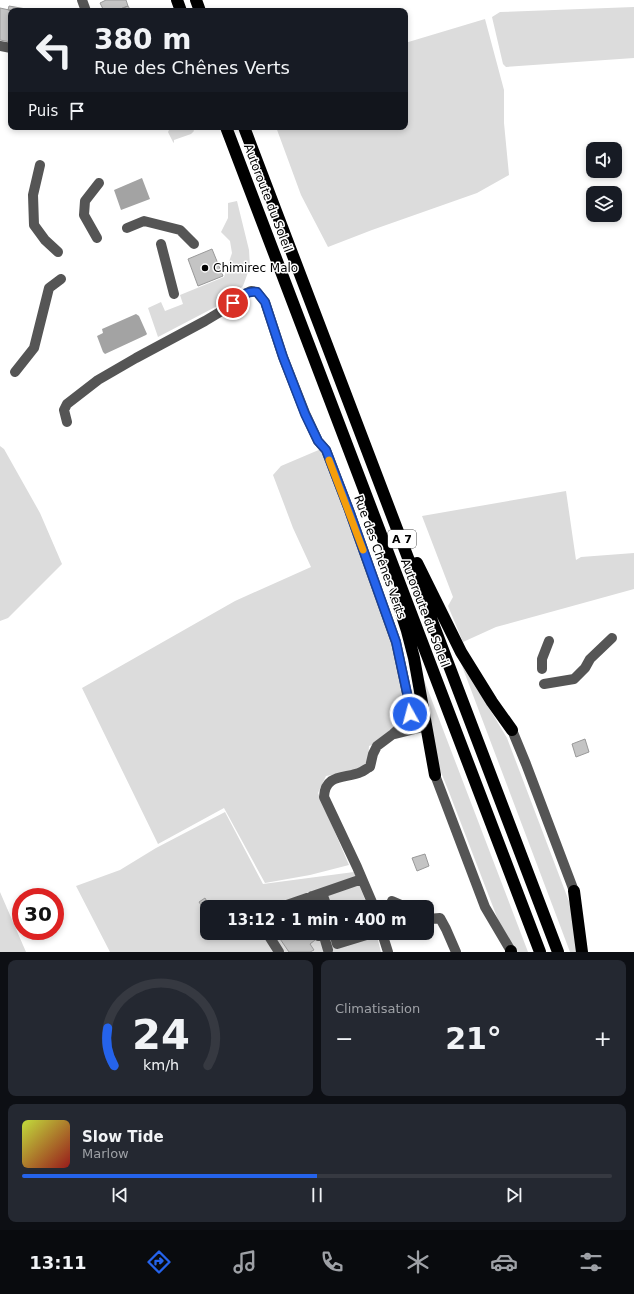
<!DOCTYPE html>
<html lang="fr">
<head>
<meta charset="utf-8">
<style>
  :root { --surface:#171b24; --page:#242831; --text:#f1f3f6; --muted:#9ea1a6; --line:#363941; --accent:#2563eb }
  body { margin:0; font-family:"DejaVu Sans",sans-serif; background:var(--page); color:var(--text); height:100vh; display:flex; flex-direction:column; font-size:15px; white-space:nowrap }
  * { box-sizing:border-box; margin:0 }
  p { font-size:13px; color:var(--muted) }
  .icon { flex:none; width:22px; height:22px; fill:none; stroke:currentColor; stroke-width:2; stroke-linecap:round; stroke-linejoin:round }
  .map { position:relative; height:952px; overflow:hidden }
  .drawer { display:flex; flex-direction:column; gap:8px; padding:8px; background:#0d0f14; flex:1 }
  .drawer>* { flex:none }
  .guide { position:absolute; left:8px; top:8px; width:400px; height:122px; border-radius:8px; box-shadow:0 2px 6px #0003; background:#171b24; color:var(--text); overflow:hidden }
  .buttons { position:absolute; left:586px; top:142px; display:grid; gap:8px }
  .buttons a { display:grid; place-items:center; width:36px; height:36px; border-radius:8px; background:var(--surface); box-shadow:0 2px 6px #0003; font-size:20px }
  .speed { position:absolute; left:12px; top:888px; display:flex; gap:8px; font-size:20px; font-weight:700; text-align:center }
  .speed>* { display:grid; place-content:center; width:52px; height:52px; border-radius:50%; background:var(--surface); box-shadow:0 2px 6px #0003; line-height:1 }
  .speed .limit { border:6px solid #d22; background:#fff; color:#111 }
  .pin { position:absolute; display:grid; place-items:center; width:34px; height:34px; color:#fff; margin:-17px; border:2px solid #fff; border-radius:50%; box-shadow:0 1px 4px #0007 }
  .me { position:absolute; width:44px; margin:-22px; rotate:353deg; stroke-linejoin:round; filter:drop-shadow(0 0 3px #0008) }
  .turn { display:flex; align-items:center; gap:14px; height:84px; padding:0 20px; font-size:18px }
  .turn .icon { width:52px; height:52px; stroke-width:2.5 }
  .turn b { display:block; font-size:28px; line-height:34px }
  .then { display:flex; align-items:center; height:38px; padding:0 20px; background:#0003; gap:8px; font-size:15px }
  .big { font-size:30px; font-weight:800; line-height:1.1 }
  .drawer .card { flex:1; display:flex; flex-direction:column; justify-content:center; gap:6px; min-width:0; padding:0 14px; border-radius:8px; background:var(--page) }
  .drawer .dial { align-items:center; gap:0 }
  .dial svg { height:104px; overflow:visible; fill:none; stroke:var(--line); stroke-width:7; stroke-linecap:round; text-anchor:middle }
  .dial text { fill:var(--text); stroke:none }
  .song { display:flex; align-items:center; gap:12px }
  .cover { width:48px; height:48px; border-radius:6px; background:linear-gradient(135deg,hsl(70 70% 55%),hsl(0 70% 35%)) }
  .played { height:4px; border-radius:2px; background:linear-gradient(90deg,var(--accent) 50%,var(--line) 50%) }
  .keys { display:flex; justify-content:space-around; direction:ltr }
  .heat { display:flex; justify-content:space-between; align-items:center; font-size:22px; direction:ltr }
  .drawer .tiles { flex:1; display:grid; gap:8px; grid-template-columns:1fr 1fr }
  .card:last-child { grid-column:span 2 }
  .trip { position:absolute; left:200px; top:900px; width:234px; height:40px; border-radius:8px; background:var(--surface); box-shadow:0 2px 6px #0003; font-weight:800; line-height:40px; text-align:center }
  .tabs { display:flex; height:64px; justify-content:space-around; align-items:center; background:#090b0e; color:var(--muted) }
  .tabs .icon { width:28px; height:28px }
  .tabs .selected { color:var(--accent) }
  .tabs b { font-size:18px; color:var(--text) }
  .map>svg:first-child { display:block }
  .green { fill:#dcdcdc }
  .water { fill:#a3a3a3 }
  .building { fill:#c4c4c4; stroke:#999 }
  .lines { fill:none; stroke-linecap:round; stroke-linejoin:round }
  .minor { stroke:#555; stroke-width:10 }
  .highway { stroke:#000; stroke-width:12 }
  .route-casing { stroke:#184099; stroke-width:10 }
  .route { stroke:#2563eb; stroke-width:7 }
  .slow { stroke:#f59e0b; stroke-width:7 }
  .poi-dot { fill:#000; stroke:#fff; stroke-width:1.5 }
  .labels { text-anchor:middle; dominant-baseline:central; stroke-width:3; stroke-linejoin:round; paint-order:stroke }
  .shield { fill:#fff; stroke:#4c4c4c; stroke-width:1 }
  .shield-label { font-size:11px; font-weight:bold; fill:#000 }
  .street-label { font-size:12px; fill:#000; stroke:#fff }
  .poi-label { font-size:12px; fill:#000; stroke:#fff; text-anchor:start }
</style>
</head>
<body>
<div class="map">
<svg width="634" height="952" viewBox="0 0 634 952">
  <rect width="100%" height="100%" fill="#fff"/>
  <!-- green -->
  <path class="green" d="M634,7V58L506,67L503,64L492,17L500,12Z
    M485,19L504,90V123L509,175L477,193L372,230L328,247L301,195L276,127H405V43Z
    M175,127H192L194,131L191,134L174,140V143L173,142L168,132L169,130Z
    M237,201L249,250L250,267L243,286L223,303L158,337L148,308L161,302L165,311L183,304L180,295L224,277L232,253L230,241L221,232L228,218V203Z
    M0,446L4,449L40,513L62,564L8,618L0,621Z
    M321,449L383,617L394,643L410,721L395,736L369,746L368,760L361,770L326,776L318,793L349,865L310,875L265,883L224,808L158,844L82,688L235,601L311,567L293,528L273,475L281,466Z
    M566,491L576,560L581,557L634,553V589L496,627L463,642L448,606L453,597L422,516Z
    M459,658L507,738L570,904L579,952H570Z
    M423,677L528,952H515L500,925L449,792L436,760Z
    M225,812L263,884L354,872L368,907H207V933H376L381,952H110L76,886L120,870L156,848Z
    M0,892L26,952H0Z"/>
  <!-- water -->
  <path class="water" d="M142,178L150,199L121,210L114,190Z
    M136,314L139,316L147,334L146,335L105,354L103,352L97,336L103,333L102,329Z"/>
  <!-- building -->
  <path class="building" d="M106,0H126L128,6L115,11H104L100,3Z
    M9,6L26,9L25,11L8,10Z
    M128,6L131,11H115Z
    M0,8L14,11H11V42L0,40Z
    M212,249L223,276L198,286L188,259Z
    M585,739L589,752L576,757L572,744Z
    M425,854L429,866L417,871L412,858Z
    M205,898L209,905L203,908L199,902Z
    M276,933H310L315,940L310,944L314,950L310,952H289Z"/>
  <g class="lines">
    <!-- minor -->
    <path class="minor" d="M82,0L86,11
      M0,46L11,48
      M40,165L33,195L34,225L45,240L58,252
      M127,228L144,221L180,230L194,244
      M97,238L84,215L85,201L99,183
      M161,244L174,294
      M15,372L34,348L49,288L61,279
      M67,422L64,410L67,404L98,380L136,358L205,321L225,309L240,296L251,291L257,292L265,302L283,357L305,413L318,441L326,450L349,510L396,642L408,698L410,714L407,721L393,734L377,746L373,754L370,767C367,768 364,771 361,772C346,779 325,773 324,797L357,867L374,907
      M542,669V659L549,641
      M544,684L574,679L585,668L590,659L612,638
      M512,730L526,764L574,891
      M395,734L427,726
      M435,775L485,907L511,951
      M322,893L327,907
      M312,896L315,907
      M392,901L406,907
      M281,907L362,879
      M427,919L440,918L446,929L456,952
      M267,933L279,952
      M315,933L318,936L324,935
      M323,933L328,950
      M334,933L337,944L373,933
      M382,933L388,952"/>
    <!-- highway -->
    <path class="highway" d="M177,0L181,11
      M196,0L200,11
      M226,127L540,952
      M244,127L558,952
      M417,563L461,652L492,702L512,730
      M395,594L407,631L414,658L435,775
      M574,891L582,952
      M511,951V952"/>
  </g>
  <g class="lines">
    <defs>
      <path id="route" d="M233,303C240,297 247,290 257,292L265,302L283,357L305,414L318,441L326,450L349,510L396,642L408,698L410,714"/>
    </defs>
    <!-- route casing -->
    <use href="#route" class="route-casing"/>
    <!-- route -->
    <use href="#route" class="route"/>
    <!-- slow -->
    <path class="slow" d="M329,460L363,550"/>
  </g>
  <!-- markers -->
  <circle class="poi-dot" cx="205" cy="268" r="4"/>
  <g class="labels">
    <!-- shield labels -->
    <rect class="shield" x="388" y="530" width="28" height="18" rx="3"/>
    <g class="shield-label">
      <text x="402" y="539">A 7</text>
    </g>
    <!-- street labels -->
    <g class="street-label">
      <text transform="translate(268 198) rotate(69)">Autoroute du Soleil</text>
      <text transform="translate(380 557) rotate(70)">Rue des Chênes Verts</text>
      <text transform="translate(425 613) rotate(69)">Autoroute du Soleil</text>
    </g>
    <!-- poi labels -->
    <g class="poi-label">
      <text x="213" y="268">Chimirec Malo</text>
    </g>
  </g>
</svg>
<div class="buttons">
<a><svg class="icon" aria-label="sound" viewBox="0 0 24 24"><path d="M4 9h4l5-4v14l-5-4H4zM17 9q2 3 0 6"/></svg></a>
<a><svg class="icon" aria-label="layers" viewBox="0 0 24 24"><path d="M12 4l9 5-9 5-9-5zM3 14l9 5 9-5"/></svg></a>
</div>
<div class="speed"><div class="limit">30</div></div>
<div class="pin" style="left:233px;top:303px;background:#d93025"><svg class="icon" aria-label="arrive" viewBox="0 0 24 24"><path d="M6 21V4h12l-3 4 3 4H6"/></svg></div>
<svg class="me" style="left:410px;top:714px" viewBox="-20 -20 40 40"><circle r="17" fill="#2563eb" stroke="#fff" stroke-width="3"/><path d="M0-11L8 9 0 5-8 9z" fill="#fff"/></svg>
<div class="trip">13:12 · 1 min · 400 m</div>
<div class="guide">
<div class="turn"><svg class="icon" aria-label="left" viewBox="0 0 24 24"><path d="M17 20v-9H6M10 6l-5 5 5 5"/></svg><div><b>380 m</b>Rue des Chênes Verts</div></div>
<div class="then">Puis<svg class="icon" aria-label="arrive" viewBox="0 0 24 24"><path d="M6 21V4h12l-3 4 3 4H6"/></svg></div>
</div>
</div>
<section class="drawer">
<div class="tiles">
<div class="card dial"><svg viewBox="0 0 100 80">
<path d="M14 69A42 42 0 1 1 86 69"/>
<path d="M14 69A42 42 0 0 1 9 40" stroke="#2563eb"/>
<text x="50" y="56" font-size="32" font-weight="700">24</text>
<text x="50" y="72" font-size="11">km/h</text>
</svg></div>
<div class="card"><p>Climatisation</p>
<div class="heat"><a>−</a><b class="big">21°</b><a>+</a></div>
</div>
<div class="card">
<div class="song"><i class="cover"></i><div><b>Slow Tide</b><p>Marlow</p></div></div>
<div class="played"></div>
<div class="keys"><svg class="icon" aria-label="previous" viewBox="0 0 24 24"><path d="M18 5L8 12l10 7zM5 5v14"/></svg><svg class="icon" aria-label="pause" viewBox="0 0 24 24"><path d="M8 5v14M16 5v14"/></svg><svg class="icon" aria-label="next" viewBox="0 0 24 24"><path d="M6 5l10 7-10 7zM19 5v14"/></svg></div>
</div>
</div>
</section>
<nav class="tabs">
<b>13:11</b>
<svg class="icon selected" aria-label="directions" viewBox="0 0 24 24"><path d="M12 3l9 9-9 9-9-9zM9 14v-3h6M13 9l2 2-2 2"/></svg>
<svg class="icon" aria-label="music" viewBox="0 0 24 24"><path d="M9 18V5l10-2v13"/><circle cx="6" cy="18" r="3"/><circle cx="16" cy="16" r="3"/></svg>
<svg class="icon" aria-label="phone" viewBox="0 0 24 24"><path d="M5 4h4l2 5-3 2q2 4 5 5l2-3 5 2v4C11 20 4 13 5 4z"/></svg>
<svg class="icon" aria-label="climate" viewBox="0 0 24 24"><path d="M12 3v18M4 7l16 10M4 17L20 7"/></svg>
<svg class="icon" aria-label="car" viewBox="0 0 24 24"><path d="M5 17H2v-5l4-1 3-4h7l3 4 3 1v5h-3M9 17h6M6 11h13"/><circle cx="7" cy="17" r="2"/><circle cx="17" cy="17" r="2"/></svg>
<svg class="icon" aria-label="filters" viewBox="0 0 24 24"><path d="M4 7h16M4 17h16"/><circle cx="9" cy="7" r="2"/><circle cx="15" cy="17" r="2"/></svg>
</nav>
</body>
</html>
